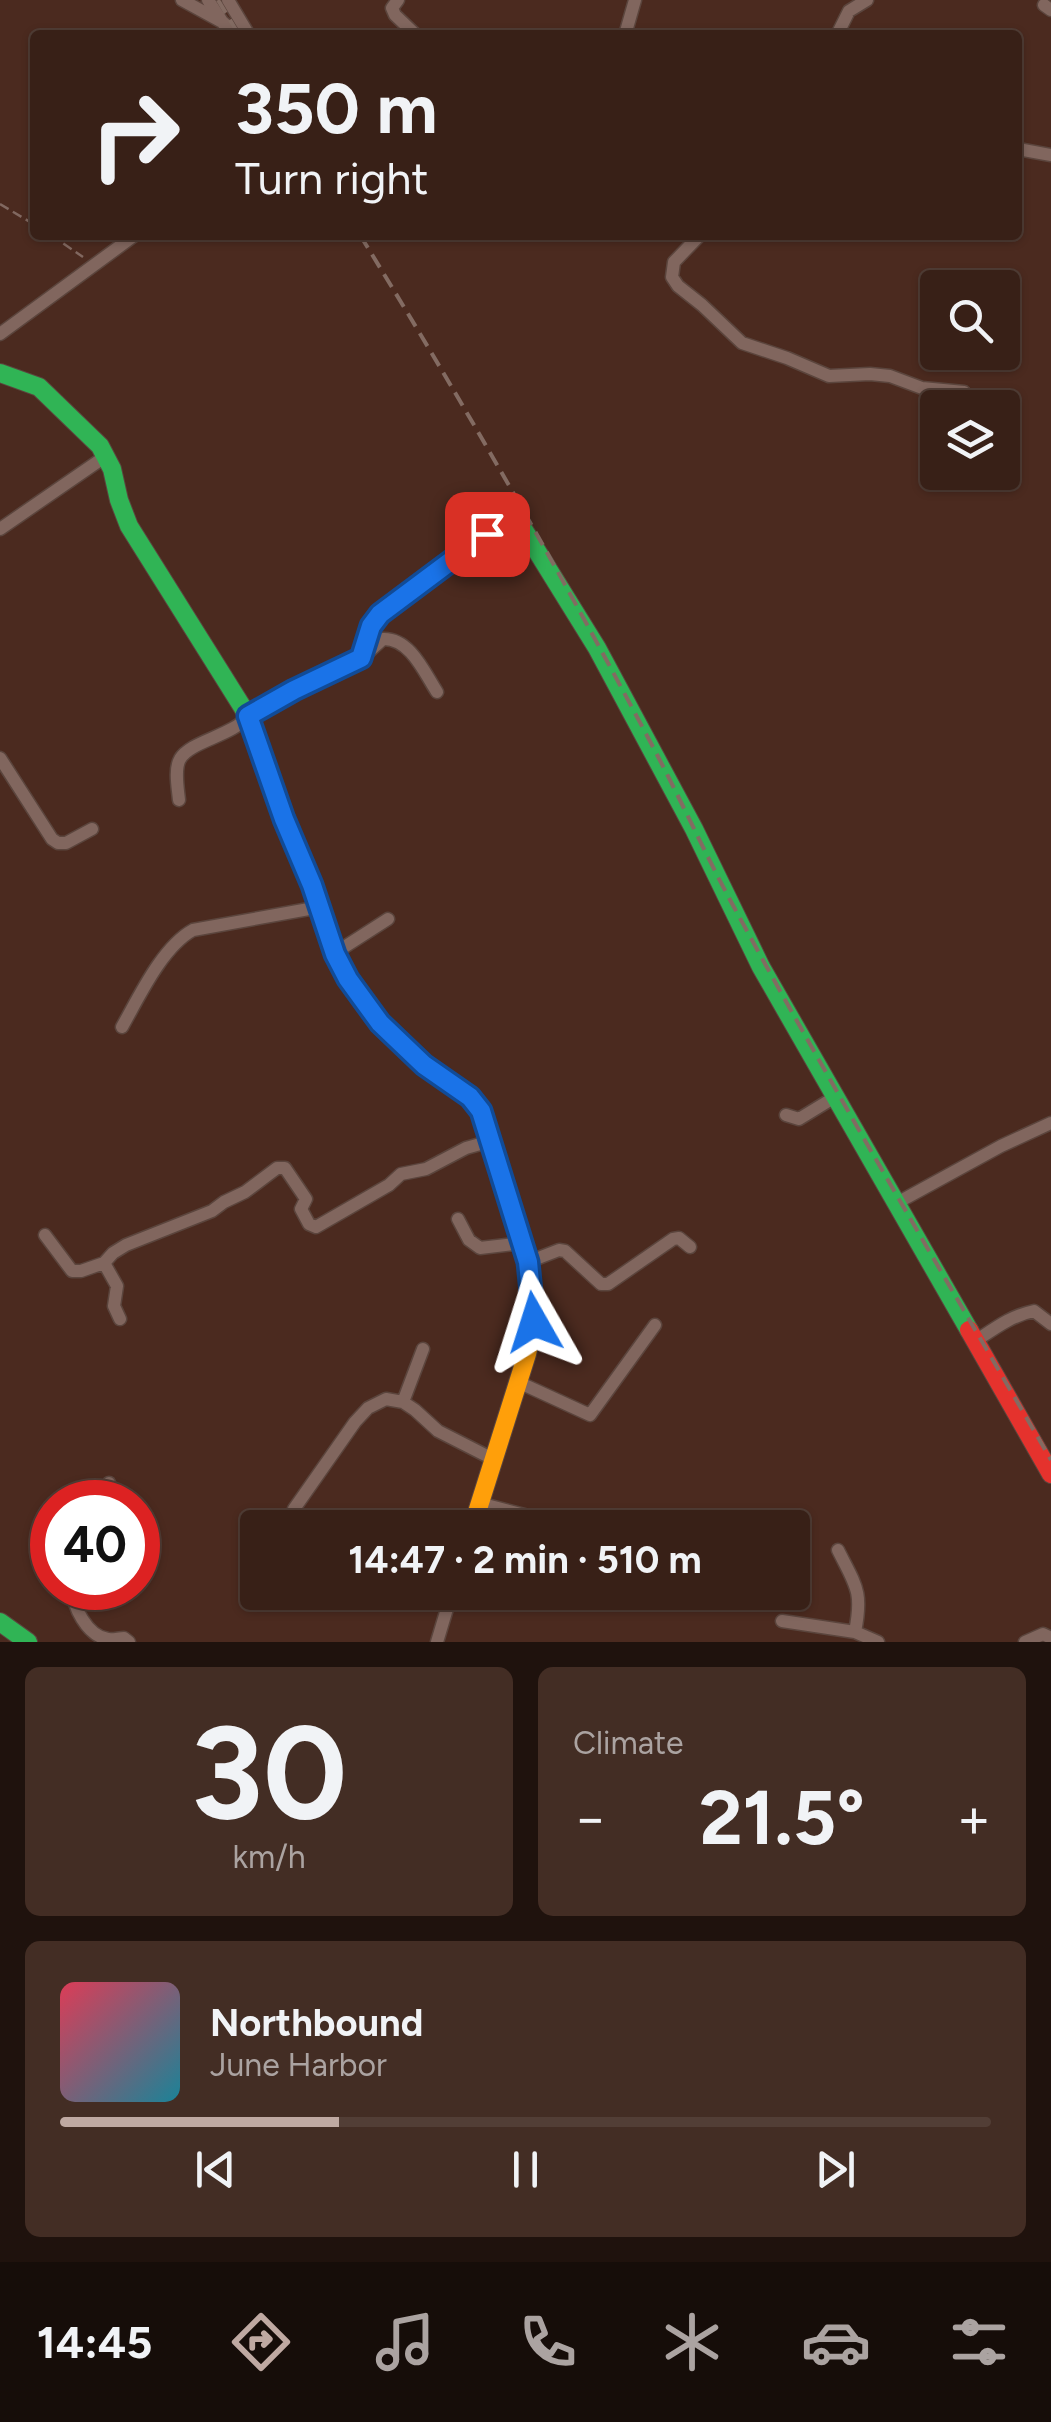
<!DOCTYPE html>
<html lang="en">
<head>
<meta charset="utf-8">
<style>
  :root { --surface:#382017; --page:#432d24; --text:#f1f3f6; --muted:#aba3a1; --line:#523e36; --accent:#bfa9a2 }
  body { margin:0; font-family:Figtree,sans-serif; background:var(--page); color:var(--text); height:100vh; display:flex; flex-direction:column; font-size:38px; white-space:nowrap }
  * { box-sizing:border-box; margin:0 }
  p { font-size:32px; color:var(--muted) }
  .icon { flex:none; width:55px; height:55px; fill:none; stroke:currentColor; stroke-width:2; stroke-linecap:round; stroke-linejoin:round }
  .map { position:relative; height:1642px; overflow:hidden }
  .panel { display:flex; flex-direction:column; gap:25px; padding:25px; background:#1f120d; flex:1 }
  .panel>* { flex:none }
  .guide { position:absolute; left:30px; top:30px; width:992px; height:210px; border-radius:10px; box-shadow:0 2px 8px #0004,0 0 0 2px var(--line); background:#382017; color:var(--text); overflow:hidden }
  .fabs { position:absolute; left:920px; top:270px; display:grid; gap:20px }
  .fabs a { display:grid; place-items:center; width:100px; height:100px; border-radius:10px; background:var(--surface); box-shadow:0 2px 8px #0004,0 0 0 2px var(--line); font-size:50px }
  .speed { position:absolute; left:30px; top:1480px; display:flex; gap:20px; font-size:50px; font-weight:700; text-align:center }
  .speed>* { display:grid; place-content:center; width:130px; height:130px; border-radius:50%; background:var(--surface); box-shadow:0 2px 8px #0004,0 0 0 2px var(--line); line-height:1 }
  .speed .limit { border:15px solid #d22; background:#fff; color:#111 }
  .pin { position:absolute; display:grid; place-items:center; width:85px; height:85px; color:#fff; margin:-42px; border-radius:20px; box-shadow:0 5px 15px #0006 }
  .me { position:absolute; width:110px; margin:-55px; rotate:354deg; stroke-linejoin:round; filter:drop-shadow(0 0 8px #0008) }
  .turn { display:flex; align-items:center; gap:35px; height:210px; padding:0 40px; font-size:45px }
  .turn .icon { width:130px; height:130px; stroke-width:2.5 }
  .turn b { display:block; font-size:70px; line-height:85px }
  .big { font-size:75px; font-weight:700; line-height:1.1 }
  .panel .widget { flex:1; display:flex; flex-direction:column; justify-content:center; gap:15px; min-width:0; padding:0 35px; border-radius:15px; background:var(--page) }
  .panel .dial { align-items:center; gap:0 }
  .dial b { font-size:130px; line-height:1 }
  .song { display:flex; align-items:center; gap:30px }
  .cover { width:120px; height:120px; border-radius:15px; background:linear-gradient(135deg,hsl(350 70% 55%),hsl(190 70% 35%)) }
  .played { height:10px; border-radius:5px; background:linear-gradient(90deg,var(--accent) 30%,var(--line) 30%) }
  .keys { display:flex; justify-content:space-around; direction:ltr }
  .heat { display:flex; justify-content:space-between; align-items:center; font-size:55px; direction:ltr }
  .panel .tiles { flex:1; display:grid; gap:25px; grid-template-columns:1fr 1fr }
  .widget:last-child { grid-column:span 2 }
  .trip { position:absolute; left:240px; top:1510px; width:570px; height:100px; border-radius:10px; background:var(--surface); box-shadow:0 2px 8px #0004,0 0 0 2px var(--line); font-weight:700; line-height:100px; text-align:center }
  .tabs { display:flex; height:160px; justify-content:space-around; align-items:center; background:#160d09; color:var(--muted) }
  .tabs .icon { width:70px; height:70px }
  .tabs .selected { color:var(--accent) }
  .tabs b { font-size:45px; color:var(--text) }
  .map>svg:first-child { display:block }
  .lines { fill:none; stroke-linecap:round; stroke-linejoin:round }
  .street-casing { stroke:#5b453d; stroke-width:15 }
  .fast-casing { stroke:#5b453d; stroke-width:20 }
  .slow-casing { stroke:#5b453d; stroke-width:20 }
  .jam-casing { stroke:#5b453d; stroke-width:20 }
  .path { stroke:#816860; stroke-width:2.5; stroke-dasharray:10 5; stroke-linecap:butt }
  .street { stroke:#81665e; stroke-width:12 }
  .fast { stroke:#30b455; stroke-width:18 }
  .slow { stroke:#ff9f0a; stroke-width:18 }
  .jam { stroke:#e5322d; stroke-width:18 }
  .rail { stroke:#836b62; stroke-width:4; stroke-dasharray:15 8; stroke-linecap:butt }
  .route-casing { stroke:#114b97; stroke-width:25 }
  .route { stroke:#1a73e8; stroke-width:18 }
</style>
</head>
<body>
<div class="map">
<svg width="1051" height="1642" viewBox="0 0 1051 1642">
  <rect width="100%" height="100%" fill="#4b2a1f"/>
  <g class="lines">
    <defs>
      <path id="street" d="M182,0L224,23
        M208,0L231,35
        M228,0L249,35
        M398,0L392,8L395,15L416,35
        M1044,5L1051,10
        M625,35L635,0
        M837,35L849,11L867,0
        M1018,149L1051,155
        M700,235L674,262L672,277L678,286L702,305L742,343L787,358L829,376L870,374L890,376L922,388L964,392
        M0,334L135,235
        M0,529L106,456
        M363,657L383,639C410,638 424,672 437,692
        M0,758L52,839L58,843H66L92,829
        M179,800C178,789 174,769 180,759C190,741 233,736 248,716L294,690L361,658L371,626L380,614L521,507
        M335,953L388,919
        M122,1027C139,997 162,947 193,930L320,907
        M786,1115L799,1119L835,1097
        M895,1204L1001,1146L1051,1123
        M458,1219L469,1240L480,1248L522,1243
        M45,1235L72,1271H81L104,1263
        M528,1262L559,1250L565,1251L601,1284H608L673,1239L679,1238L690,1247
        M120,1319L114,1306L117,1286L104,1263L113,1253L126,1245L212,1211L224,1202L245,1192L277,1168H285L306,1199L301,1209L309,1224L316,1227L389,1185L401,1174L426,1169L466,1148L491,1141
        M974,1342C994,1329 1010,1316 1034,1311L1051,1324
        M518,1382L590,1415L655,1325
        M403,1402L423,1349
        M101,1502L109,1483
        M479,1503L536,1518L559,1528
        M294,1509L355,1422L368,1408L386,1399L403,1402L415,1410L438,1431L493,1459
        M838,1550C856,1586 863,1591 855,1632L878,1642
        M73,1588C72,1606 87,1636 108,1639C113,1640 119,1638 124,1638L129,1642
        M782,1621L855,1632
        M437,1642L452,1592
        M1025,1642L1043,1634L1051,1638"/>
      <path id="fast" d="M0,373L39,387L100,446L112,469L119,500L129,526L248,716L284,819L313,885L335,953L348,979L379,1023L424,1065L439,1076
        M514,514L597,648L694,829L761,967L969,1330
        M0,1622L28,1642"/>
      <path id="slow" d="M439,1076L470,1097L481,1111L528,1262L534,1323L527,1354L472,1528"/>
      <path id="jam" d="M969,1330L1051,1474"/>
    </defs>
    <!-- street casing -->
    <use href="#street" class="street-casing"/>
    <!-- fast casing -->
    <use href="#fast" class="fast-casing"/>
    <!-- slow casing -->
    <use href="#slow" class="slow-casing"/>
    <!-- jam casing -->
    <use href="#jam" class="jam-casing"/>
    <!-- path -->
    <path class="path" d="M0,204L35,225
      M51,235L83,257"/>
    <!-- street -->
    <use href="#street" class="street"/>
    <!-- fast -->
    <use href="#fast" class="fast"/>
    <!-- slow -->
    <use href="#slow" class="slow"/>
    <!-- jam -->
    <use href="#jam" class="jam"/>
    <!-- rail -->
    <path class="rail" d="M218,0L239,35
      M360,235C463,402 561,573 653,747C681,800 706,856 735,909C836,1095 945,1277 1051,1460"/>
  </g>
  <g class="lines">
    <defs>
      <path id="route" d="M487,534L380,614L371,626L361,658L294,690L248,716L284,819L312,885L335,954L348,979L380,1023L424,1065L470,1097L481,1111L528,1262L534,1322"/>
    </defs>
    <!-- route casing -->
    <use href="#route" class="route-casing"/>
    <!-- route -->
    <use href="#route" class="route"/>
  </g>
</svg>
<div class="fabs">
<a><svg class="icon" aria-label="search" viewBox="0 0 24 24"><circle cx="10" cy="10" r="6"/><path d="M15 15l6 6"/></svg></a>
<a><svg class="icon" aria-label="layers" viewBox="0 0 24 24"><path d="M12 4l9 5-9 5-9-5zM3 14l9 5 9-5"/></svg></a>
</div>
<div class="speed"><div class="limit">40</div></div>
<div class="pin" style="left:487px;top:534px;background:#d93025"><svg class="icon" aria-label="arrive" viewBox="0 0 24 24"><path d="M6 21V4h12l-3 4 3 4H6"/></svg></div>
<svg class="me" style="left:534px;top:1322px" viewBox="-20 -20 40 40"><path d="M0-17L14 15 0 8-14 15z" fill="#1a73e8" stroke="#fff" stroke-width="4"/></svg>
<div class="trip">14:47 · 2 min · 510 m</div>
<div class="guide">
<div class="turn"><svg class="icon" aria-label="right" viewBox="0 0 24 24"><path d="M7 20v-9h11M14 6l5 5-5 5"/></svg><div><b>350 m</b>Turn right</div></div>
</div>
</div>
<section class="panel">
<div class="tiles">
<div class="widget dial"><b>30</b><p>km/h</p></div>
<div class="widget"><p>Climate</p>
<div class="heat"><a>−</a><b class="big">21.5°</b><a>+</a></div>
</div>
<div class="widget">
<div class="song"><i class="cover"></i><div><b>Northbound</b><p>June Harbor</p></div></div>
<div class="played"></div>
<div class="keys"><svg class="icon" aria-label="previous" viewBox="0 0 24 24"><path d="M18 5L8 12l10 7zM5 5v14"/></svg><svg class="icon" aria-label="pause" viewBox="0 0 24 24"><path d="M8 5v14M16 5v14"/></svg><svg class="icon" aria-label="next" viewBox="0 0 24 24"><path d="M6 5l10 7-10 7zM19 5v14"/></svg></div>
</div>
</div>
</section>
<nav class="tabs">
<b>14:45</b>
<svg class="icon selected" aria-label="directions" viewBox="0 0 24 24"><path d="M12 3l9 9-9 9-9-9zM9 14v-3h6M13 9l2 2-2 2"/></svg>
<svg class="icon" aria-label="music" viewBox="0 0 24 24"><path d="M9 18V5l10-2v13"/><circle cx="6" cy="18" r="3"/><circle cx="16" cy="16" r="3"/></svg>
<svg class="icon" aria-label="phone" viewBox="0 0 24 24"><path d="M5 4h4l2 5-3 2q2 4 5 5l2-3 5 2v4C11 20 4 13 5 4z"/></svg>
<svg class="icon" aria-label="climate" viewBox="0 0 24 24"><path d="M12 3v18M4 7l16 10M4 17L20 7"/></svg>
<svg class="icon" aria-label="car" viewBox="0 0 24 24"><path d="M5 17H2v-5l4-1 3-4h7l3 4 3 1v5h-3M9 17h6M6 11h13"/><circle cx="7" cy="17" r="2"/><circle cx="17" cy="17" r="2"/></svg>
<svg class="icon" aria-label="filters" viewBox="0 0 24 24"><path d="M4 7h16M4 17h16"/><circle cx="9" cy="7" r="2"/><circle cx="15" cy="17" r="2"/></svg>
</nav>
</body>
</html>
